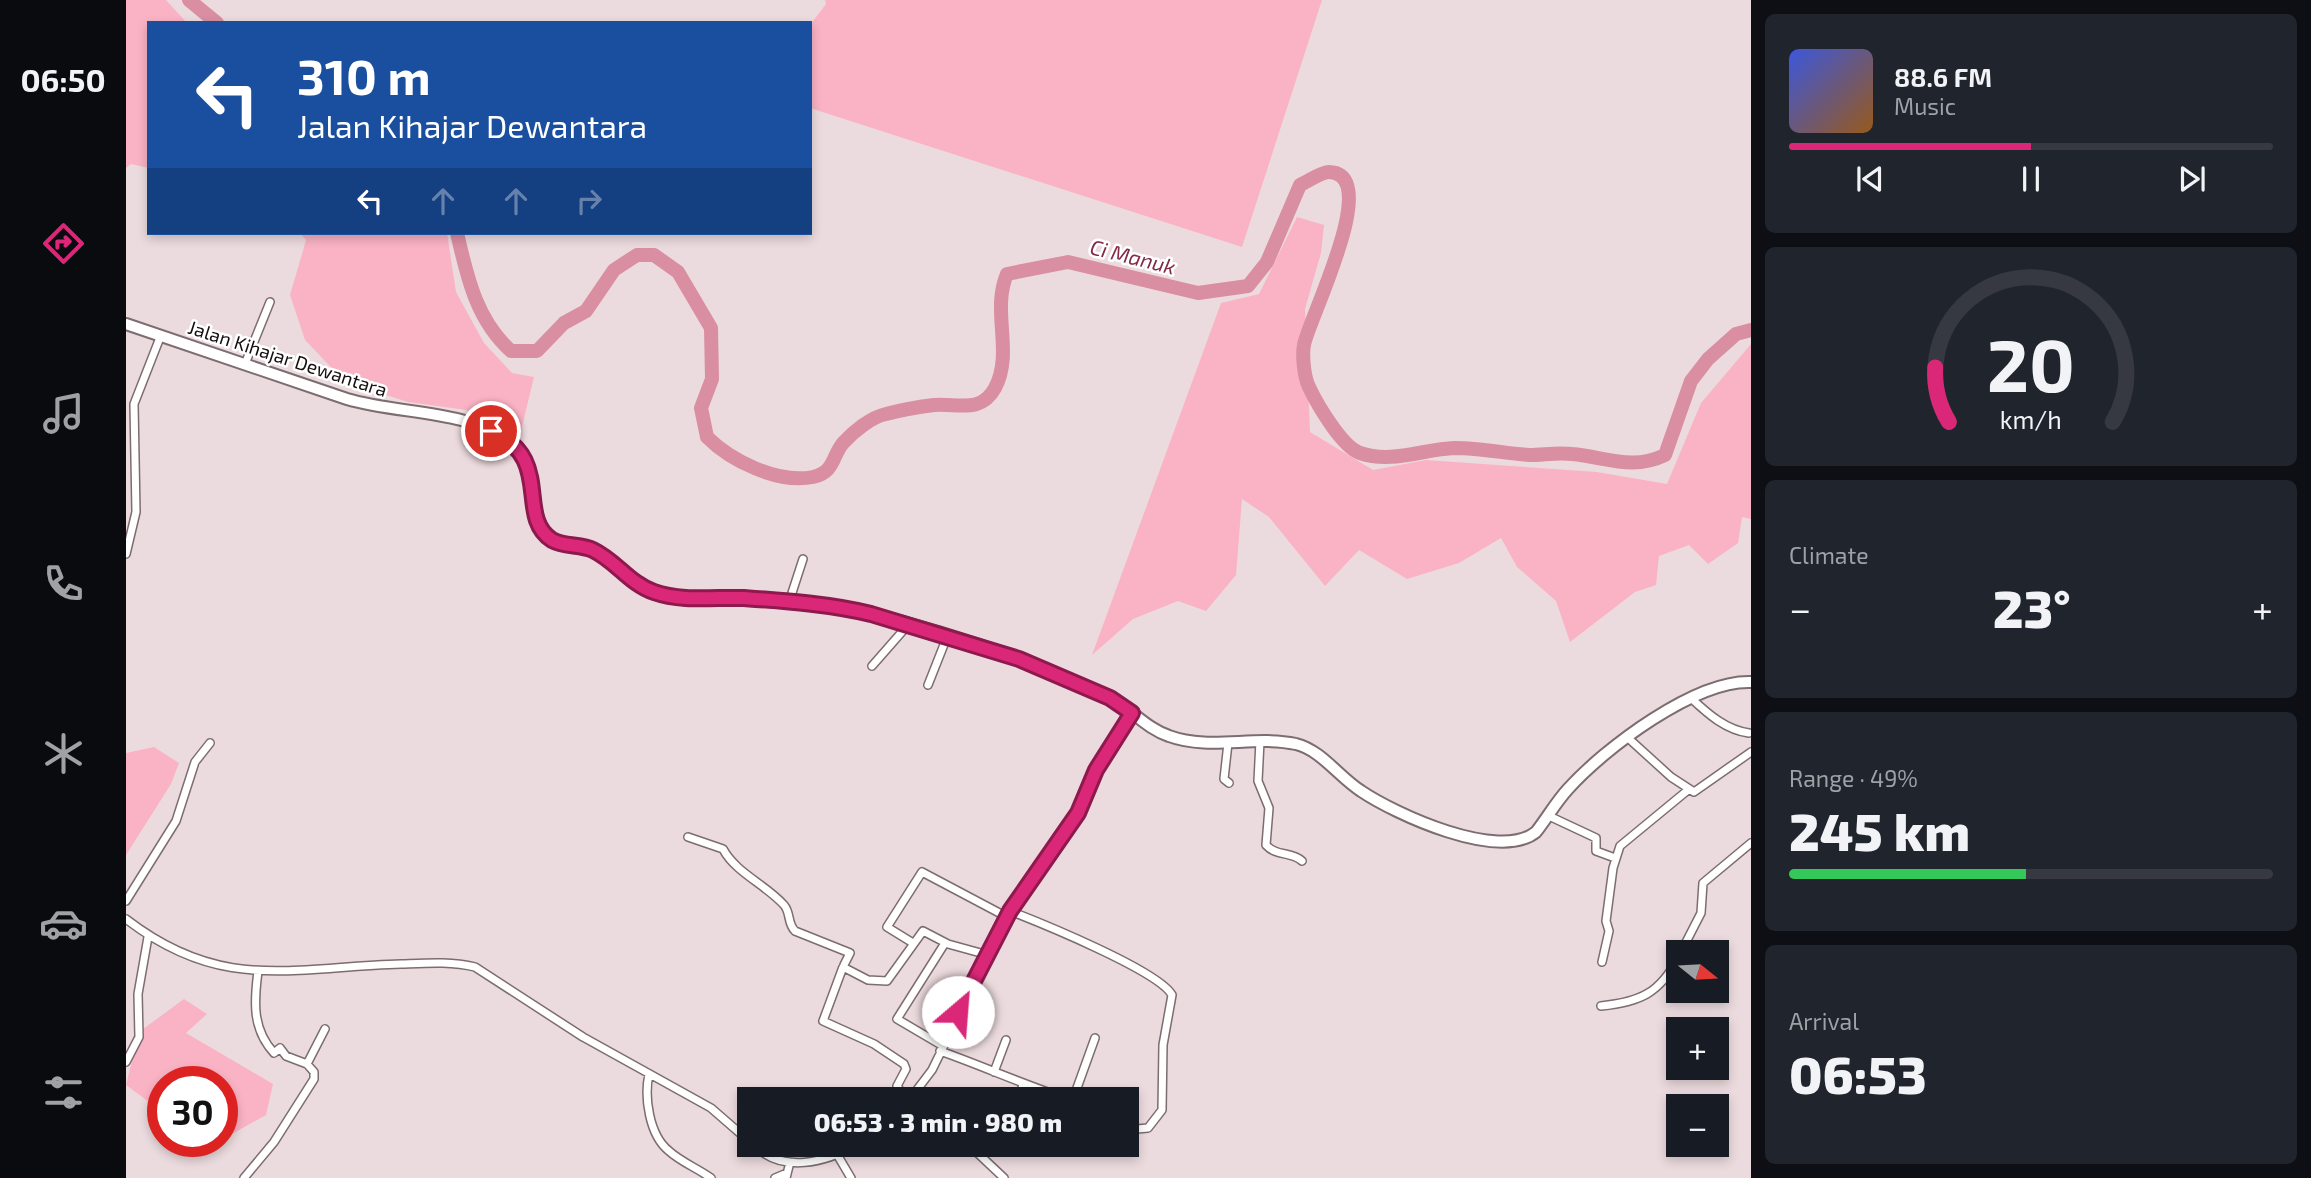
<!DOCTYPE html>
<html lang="en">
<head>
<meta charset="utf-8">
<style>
  :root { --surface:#171b24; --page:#20242c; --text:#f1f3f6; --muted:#9ea1a6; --line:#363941; --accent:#db2777 }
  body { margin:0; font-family:"Exo 2",sans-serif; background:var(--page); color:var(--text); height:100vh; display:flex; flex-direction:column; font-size:26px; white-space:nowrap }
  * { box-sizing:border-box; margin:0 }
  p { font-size:23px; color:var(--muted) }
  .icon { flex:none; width:38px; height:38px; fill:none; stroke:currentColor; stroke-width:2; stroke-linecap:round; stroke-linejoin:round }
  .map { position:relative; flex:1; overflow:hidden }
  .panel { display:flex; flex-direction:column; gap:14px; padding:14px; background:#0d0f14; width:560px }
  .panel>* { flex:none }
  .banner { position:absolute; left:21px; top:21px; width:665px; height:214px; border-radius:0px; box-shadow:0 4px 10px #0003; background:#1a4fa0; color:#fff; overflow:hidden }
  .needle { width:46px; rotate:108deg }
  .controls { position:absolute; left:1540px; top:940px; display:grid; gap:14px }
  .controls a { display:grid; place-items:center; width:63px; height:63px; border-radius:0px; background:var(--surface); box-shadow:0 4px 10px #0003; font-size:35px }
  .speed { position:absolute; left:21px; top:1066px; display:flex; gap:14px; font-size:35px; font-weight:700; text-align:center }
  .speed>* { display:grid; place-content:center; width:91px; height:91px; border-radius:50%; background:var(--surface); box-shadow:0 4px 10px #0003; line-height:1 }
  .speed .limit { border:10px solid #d22; background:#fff; color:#111 }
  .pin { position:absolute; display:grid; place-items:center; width:60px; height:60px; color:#fff; margin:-30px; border:4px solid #fff; border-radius:50%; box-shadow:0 2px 7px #0007 }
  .me { position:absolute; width:77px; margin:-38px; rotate:27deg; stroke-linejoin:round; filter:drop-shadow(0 0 5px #0008) }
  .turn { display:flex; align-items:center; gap:24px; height:147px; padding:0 35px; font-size:32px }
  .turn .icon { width:91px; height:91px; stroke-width:2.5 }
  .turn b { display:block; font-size:49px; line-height:60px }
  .lanes { display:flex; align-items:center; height:66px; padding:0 35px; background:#0003; justify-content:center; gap:35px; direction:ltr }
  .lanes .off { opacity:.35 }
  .big { font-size:52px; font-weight:800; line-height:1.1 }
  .panel .tile { flex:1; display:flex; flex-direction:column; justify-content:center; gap:10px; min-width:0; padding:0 24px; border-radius:10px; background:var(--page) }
  .panel .dial { align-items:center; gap:0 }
  .dial svg { height:182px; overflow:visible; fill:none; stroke:var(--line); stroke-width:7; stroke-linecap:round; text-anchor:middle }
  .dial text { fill:var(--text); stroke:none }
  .song { display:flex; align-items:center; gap:21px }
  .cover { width:84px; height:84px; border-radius:10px; background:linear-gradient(135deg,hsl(230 70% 55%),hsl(30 70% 35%)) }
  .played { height:7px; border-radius:4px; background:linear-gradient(90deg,var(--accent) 50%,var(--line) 50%) }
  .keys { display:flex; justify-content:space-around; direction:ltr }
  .heat { display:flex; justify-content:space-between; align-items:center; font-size:38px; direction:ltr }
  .charge { height:10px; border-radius:5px; background:linear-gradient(90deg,#34c759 49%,var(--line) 0) }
  .trip { position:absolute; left:611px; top:1087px; width:402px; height:70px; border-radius:0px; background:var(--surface); box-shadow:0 4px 10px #0003; font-weight:800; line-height:70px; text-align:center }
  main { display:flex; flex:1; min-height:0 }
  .tabs { display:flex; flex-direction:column; width:126px; justify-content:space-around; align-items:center; background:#090b0e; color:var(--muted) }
  .tabs .icon { width:49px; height:49px }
  .tabs .active { color:var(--accent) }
  .tabs b { font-size:32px; color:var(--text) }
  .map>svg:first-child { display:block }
  .green { fill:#fab3c4 }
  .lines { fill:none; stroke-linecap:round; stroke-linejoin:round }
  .river { stroke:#d98ea1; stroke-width:14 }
  .minor-casing { stroke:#7c6d70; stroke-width:10 }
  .primary-casing { stroke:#7c6d70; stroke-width:14 }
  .minor { stroke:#fff; stroke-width:7 }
  .primary { stroke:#fff; stroke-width:10 }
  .route-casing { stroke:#8e194d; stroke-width:18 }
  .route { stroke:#db2777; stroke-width:12 }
  .labels { text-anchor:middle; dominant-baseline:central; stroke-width:5; stroke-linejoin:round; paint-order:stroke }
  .street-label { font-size:19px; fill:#140e10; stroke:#fff }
  .water-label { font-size:21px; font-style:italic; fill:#822a47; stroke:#fff }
</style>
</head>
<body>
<main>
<nav class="tabs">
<b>06:50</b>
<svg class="icon active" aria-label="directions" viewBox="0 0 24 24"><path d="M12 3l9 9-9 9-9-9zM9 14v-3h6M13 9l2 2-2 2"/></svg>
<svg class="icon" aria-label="music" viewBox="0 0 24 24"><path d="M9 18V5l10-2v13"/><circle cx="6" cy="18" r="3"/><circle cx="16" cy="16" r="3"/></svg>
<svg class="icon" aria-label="phone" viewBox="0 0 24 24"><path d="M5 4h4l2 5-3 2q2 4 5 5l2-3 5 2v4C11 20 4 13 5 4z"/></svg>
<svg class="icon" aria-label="climate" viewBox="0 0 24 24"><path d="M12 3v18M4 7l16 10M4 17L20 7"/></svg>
<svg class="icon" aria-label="car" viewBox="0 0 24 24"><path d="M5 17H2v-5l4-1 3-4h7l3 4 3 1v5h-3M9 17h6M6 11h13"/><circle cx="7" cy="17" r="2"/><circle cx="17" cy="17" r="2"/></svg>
<svg class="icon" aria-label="filters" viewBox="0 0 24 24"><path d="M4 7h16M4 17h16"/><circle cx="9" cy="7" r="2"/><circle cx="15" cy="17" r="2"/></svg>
</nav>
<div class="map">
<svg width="1625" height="1178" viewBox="0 0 1625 1178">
  <rect width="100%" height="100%" fill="#ecdbde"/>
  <!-- green -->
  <path class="green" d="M0,0H40L61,23H23V168L5,164L0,168Z
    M699,0H1196L1116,247L684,108V25L700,4Z
    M1171,217L1198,225L1195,253L1179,309L1184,432L1247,470L1300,460L1471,472L1541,484L1575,403L1625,344V519L1616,517L1612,543L1582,564L1563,545L1533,556L1530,585L1509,592L1444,642L1430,601L1391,567L1375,538L1333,563L1281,579L1233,550L1199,586L1143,517L1116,499L1110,575L1080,611L1052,601L1007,619L966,655L1095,303L1133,294Z
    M174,233H321L330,292L358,343L386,373L408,377L394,435L340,410L282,402L219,382L179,340L164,295L180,240Z
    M28,747L53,763L45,784L0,855V753Z
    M58,999L81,1014L60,1033L147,1084L140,1115L74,1152L47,1147L44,1141H96V1082H37V1126L27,1105L0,1085L13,1032Z"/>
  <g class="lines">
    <!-- river -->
    <path class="river" d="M63,0L91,23
      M331,233C341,276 350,320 385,351H411L438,323L460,311L488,270L511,255H528L552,272L585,328L586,379L575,408L581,437C605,461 652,484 687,477C709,472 706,456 717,443C727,432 745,417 760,414C775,410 792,407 808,405C831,403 855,414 869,388C888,352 865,311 881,274L942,262L1072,293L1122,286L1141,262L1174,185C1183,181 1195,172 1203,172C1258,173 1182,320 1178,345C1176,355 1178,377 1183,387C1191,404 1216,447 1234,453C1266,464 1297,449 1329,448C1353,448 1378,453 1403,455C1417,455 1432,452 1446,454C1480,457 1506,471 1539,455L1565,381L1582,359L1610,334L1625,330"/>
    <defs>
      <path id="minor" d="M119,364L144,302
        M0,554L10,512L8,404L35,335
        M663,602L677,559
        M746,666L782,625
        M802,685L821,637
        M1566,699C1582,714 1600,730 1623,733
        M1501,737L1545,777L1568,792L1625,752
        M1134,741L1132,781L1143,808L1140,845C1151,857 1165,851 1176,861
        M1102,743L1098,779L1103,783
        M1423,816L1470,838V851L1489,858
        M562,837L597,849C610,873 639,884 658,905C665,913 661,923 669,931L724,953L718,965
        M0,901L50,821L69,762L84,743
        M884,911C915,923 1033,971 1046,995L1037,1045L1036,1110L1022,1128L1011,1129L1001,1126
        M0,919C96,993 165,967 275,964C300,963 325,961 349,967L457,1037L585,1108L623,1141
        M787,943L761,927L796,872L881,917
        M1555,952L1575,913L1577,883L1625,843
        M1476,962L1483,931L1480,921L1487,868L1494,846L1562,790
        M132,971C128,1002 126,1029 148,1053L154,1048L160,1056L181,1064L199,1029
        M1475,1006C1514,1002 1534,993 1552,958
        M817,1046L771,1019L819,943
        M814,1051C857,1066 898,1085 942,1099
        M0,1062L13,1037L12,994L22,937
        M868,1072L880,1040
        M523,1074C518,1097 523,1135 543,1151C555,1162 571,1168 585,1178
        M780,1099L771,1086L780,1069L778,1064L748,1044L697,1021L717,967L742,980L761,981L797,931L822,944L862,955
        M784,1099L806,1070L884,911L921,854L952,813L969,770L1006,713
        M892,1099L897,1085
        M947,1099L969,1038
        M627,1144C656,1175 700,1162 733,1144
        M842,1144L878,1178
        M712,1156L725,1178
        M118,1178L148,1142L188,1079V1072L181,1064
        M649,1178L661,1173
        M660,1178L664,1162"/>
      <path id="primary" d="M0,324L221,399C271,414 339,410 383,440C414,460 400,503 418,531C429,547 451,543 467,550C489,560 503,583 527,592C554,601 586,598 614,598C653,599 696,602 734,611C818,631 904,659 981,697C1004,707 1019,728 1043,736C1084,751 1128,735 1170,744C1195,750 1213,777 1235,791C1269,814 1373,862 1410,832C1421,818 1430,802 1442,789C1479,748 1569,680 1625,682"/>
    </defs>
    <!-- minor casing -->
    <use href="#minor" class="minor-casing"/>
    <!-- primary casing -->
    <use href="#primary" class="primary-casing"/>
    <!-- minor -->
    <use href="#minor" class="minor"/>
    <!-- primary -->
    <use href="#primary" class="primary"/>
  </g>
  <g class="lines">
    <defs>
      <path id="route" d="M365,431C429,458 389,516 426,540C438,547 455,544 467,550C490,561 504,584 528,592C556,602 589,597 618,598C660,601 704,604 745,614L893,659L984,698L1006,713L970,770L952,813L884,911L832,1012"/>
    </defs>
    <!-- route casing -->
    <use href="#route" class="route-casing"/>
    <!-- route -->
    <use href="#route" class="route"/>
  </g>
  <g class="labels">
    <!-- street labels -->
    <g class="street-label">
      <text transform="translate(162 358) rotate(18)">Jalan Kihajar Dewantara</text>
    </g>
    <!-- water labels -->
    <g class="water-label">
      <text transform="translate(1007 256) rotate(14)">Ci Manuk</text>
    </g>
  </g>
</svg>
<div class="controls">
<a><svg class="needle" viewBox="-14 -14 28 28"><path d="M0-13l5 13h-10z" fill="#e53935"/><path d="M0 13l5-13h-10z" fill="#9ea1a6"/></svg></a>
<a>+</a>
<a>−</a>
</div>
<div class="speed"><div class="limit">30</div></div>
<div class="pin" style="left:365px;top:431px;background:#d93025"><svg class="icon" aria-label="arrive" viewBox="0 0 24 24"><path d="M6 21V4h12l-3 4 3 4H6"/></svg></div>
<svg class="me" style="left:832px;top:1012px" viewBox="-20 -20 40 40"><circle r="19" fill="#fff"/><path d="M0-13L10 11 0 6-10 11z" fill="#db2777"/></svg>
<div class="trip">06:53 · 3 min · 980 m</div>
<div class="banner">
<div class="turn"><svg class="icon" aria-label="left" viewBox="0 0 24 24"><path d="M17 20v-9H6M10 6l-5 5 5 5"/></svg><div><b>310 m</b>Jalan Kihajar Dewantara</div></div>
<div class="lanes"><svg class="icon" aria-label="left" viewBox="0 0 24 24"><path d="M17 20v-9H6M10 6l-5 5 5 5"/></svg><svg class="icon off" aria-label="ahead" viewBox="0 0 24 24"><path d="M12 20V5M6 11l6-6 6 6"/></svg><svg class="icon off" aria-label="ahead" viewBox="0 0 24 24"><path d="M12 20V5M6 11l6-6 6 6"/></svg><svg class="icon off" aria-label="right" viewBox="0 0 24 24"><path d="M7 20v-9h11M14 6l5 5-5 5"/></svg></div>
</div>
</div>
<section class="panel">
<div class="tile">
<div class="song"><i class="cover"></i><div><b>88.6 FM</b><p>Music</p></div></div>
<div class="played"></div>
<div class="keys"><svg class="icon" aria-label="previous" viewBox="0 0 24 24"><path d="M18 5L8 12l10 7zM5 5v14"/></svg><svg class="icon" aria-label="pause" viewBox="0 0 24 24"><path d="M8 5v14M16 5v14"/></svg><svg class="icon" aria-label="next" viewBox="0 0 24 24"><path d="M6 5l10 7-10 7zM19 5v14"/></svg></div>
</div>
<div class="tile dial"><svg viewBox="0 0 100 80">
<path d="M14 69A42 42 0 1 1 86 69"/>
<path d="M14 69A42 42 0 0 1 8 45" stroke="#db2777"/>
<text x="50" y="56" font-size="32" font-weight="700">20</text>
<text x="50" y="72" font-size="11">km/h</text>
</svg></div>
<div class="tile"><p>Climate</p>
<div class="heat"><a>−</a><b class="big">23°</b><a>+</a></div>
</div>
<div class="tile"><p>Range · 49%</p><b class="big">245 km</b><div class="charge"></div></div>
<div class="tile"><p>Arrival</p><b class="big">06:53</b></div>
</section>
</main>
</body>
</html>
